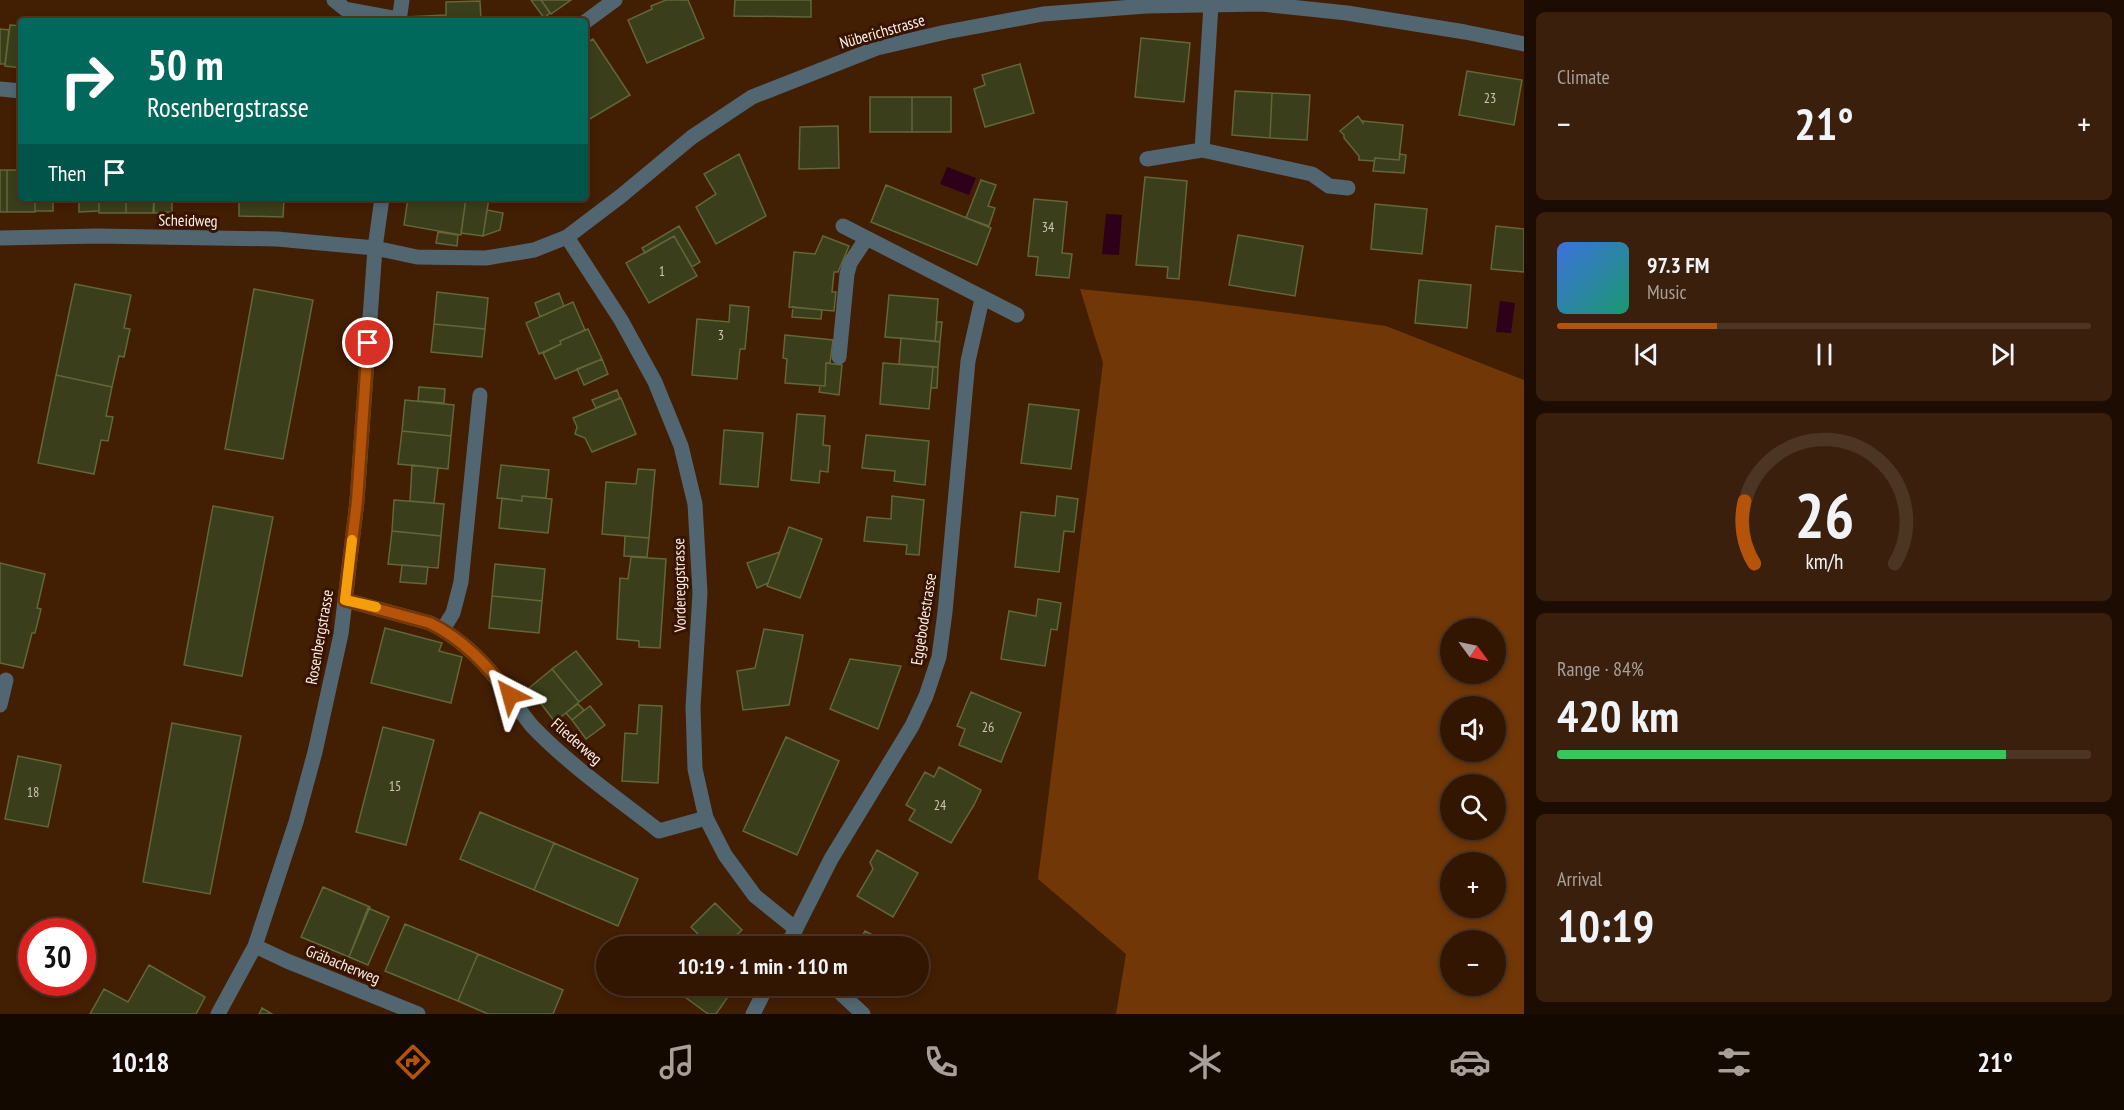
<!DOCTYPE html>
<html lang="en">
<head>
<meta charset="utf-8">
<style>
  :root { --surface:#321602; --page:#3a1f0c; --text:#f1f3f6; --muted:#a89f99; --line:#4d3524; --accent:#b45309 }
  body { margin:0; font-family:"PT Sans Narrow",sans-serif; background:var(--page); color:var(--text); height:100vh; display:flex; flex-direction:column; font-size:22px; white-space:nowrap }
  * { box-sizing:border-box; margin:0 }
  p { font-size:20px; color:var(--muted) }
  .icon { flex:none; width:33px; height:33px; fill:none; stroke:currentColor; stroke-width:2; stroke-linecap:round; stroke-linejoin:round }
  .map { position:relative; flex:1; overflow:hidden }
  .panel { display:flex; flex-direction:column; gap:12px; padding:12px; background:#1c0c01; width:600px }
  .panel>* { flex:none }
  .hud { position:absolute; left:18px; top:18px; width:570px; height:183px; border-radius:6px; box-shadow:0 3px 9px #0003,0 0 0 2px var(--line); background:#00695c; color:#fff; overflow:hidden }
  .needle { width:39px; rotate:123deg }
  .controls { position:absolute; left:1440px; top:618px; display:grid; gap:12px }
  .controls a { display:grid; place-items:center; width:66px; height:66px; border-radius:50%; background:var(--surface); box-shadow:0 3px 9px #0003,0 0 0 2px var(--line); font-size:30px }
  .speed { position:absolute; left:18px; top:918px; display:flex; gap:12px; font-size:30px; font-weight:700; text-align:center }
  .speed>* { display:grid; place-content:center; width:78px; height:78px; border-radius:50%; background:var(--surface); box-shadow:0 3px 9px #0003,0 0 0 2px var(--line); line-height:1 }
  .speed .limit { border:9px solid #d22; background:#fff; color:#111 }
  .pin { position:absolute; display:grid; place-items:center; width:51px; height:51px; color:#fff; margin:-26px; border:3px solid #fff; border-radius:50%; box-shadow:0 2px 6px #0007 }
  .me { position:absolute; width:66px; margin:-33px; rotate:321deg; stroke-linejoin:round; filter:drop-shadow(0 0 4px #0008) }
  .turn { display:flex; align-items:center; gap:21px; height:126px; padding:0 30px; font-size:27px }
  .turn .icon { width:78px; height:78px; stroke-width:2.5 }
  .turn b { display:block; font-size:42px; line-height:51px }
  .then { display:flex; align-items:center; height:57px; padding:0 30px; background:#0003; gap:12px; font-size:22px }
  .big { font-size:45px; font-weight:600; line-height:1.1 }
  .panel .card { flex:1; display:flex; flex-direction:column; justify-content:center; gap:9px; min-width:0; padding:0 21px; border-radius:9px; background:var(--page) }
  .panel .dial { align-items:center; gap:0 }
  .dial svg { height:156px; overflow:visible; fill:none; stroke:var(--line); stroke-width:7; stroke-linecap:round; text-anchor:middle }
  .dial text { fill:var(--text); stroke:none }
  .song { display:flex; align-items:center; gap:18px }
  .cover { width:72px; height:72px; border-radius:9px; background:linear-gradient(135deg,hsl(220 70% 55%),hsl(160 70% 35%)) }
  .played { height:6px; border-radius:3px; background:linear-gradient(90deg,var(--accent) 30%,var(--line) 30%) }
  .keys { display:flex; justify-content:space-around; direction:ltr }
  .heat { display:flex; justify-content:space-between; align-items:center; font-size:33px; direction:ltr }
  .charge { height:9px; border-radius:4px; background:linear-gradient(90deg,#34c759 84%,var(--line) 0) }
  .trip { position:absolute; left:596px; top:936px; width:333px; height:60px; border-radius:30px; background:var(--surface); box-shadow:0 3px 9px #0003,0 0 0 2px var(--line); font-weight:600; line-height:60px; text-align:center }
  .tabs { display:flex; height:96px; justify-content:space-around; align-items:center; background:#140901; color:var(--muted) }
  .tabs .icon { width:42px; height:42px }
  .tabs .active { color:var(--accent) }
  .tabs b { font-size:27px; color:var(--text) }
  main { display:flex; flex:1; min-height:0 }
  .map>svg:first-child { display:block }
  .green { fill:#713707; fill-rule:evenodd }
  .water { fill:#2f0019 }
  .building { fill:#3b3e1a; stroke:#636637; stroke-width:1.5 }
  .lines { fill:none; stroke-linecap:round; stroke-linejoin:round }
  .lane { stroke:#516671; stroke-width:15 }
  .street { stroke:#516671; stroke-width:15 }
  .route-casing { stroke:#753606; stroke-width:15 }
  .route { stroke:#b45309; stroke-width:10 }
  .slow { stroke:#f59e0b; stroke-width:10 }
  .labels { text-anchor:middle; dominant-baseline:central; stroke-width:6; stroke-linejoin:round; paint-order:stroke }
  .number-label { font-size:14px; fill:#cec3b4 }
  .street-label { font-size:16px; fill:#ffefe7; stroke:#371400 }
</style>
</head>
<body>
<main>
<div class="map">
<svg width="1524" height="1014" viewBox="0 0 1524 1014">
  <rect width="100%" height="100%" fill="#421e03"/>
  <!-- green -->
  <path class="green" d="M1080,289L1198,301L1386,326L1524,380V1014H1116L1126,954L1038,879L1103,363ZM1450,628H1496V674H1450ZM1450,706H1496V752H1450ZM1450,784H1496V830H1450ZM1450,862H1496V908H1450ZM1496,940V986H1450V940Z"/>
  <!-- water -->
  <path class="water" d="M947,167L976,178L969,195L940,184Z
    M1106,214L1122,215L1119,255L1102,254Z
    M1500,301L1515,303L1511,333L1496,332Z"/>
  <!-- building -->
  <path class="building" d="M531,0H541L550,13L544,18Z
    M541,0H571L551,14Z
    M666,0H688L704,38L647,63L628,20L652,9L651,6Z
    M735,0H811V17L734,16Z
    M480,1L481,21H405V17L446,15V2Z
    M10,25L21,26V68L5,66Z
    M0,29L9,30L5,64H0Z
    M1141,38L1190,43L1184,102L1135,97Z
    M593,39L630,95L588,120L585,118V44Z
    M1020,64L1034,113L985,127L974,89L985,85L982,75Z
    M1467,71L1522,80L1514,125L1459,115Z
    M1235,91L1272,93L1270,138L1232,135Z
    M1272,93L1310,95L1307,140L1270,138Z
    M870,97H912V132H870Z
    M912,97H951V132H912Z
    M1358,116L1363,123V121L1403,125L1399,160L1375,158L1374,161L1359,160V156L1344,138V135L1340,131Z
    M838,126L839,168L799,169L800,127Z
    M739,154L766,216L716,244L696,207L716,194L704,174Z
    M1400,154L1406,155L1404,173L1373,171L1375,158L1399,160Z
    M0,170H7V212H0Z
    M7,170H21V198H35V212H7Z
    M1145,177L1187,181L1179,279L1167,278L1168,267L1136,265Z
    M981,180L996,185L988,206L995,208L989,226L966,218Z
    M886,185L991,228L977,265L871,222Z
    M35,198H53V211H35Z
    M79,198H99V211L79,212Z
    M99,198H126V213H99Z
    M126,198H154V213H126Z
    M154,198H172V212L153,213Z
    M239,198H284L283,217L239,216Z
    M408,198H466L461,235L404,225Z
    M466,198H489L483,236L461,233Z
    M1034,199L1067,202L1062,253L1072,254L1069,278L1036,275L1038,257L1028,256Z
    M1375,204L1427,209L1422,254L1371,249Z
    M487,210L503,213L500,230L483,236Z
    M679,226L700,262L692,267L674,236L645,253L642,248Z
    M1496,226L1524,229V272L1491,269Z
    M438,232L458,235L457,246L436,243Z
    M1238,235L1303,246L1295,296L1229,285Z
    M674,236L697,276L649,303L626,263Z
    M823,236L849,246L838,272H834L832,292H836L834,311L789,307L794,252L815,254Z
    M1419,280L1471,285L1467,328L1415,323Z
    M75,284L131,295L124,328L130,329L124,357L119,356L112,387L56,375Z
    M254,289L313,300L283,459L225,449Z
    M437,292L488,298L485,329L434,324Z
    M559,293L564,306L540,317L535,303Z
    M889,295L938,299L935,341L885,337Z
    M573,302L585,330L560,341L561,344L539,354L526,323Z
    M730,305L749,307L745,349H740L737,379L692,375L697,319L729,322Z
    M793,307L822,310L821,319L792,317Z
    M937,322H942L940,342L935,341Z
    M434,324L485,329L482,357L431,352Z
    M588,329L602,359L555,379L543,353L561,344L560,341Z
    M785,335L833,340L830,363H826L825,386L785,383L787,359L783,358Z
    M901,338L940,342L938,367L899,364Z
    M602,359L608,374L584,385L577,369Z
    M826,363L842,365L839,395L819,392L820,386H825Z
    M883,363L933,367L929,409L880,404Z
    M933,367H938L937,388H931Z
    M56,375L112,387L106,416L113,417L108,441L101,440L94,474L38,463Z
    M419,387L445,389L444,403L418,401Z
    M617,390L620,398L596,408L592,400Z
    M621,398L636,434L592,452L585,438L575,434L577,427L573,418Z
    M405,400L454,405L451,436L402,431Z
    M1029,404L1079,410L1071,469L1021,463Z
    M797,414L825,416L823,445L830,446L828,472L820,471L819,483L791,480Z
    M724,430L763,433L758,487L720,484Z
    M402,431L451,436L448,469L398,464Z
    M866,435L929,441L925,485L894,481L895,471L862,468Z
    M412,465L438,468L434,503L410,501Z
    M501,465L549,470L546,498L522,496V501L497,498Z
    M638,469L655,470L649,538L602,534L606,482L636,484Z
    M522,496L552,499L548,533L499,528L502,498L522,501Z
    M892,496L924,500L919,555L906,554L907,545L864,541L867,517L891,519Z
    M1057,496L1078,499L1074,532L1064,531L1059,572L1015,567L1021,512L1055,516Z
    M394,500L444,504L441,536L392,531Z
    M213,506L273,517L242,676L184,665Z
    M789,527L822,539L800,598L767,586Z
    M392,531L441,536L438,568L388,564Z
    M625,536L649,538L647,557L624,556Z
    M780,552L768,583L757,588L747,563Z
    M631,557L666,559L660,648L639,647V641L617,639L620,578L628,579Z
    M0,563L45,574L37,608L41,609L35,633H32L23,668L0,663Z
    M495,564L545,569L542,601L492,596Z
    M402,565L428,567L426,584L400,582Z
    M492,596L542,601L539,633L489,628Z
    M1038,599L1061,603L1057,630L1051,629L1045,666L1001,659L1009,611L1036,616Z
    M385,628L442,643L439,651L462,657L451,703L371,683Z
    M764,629L803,635L789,705L743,710L737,671L755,668Z
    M576,651L602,684L579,702L552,669Z
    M850,659L901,666L878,729L830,709Z
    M552,669L579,702L555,722L529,688Z
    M971,692L1021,713L1001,762L959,745L965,729L957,726Z
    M578,704L584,710L572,720L566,713Z
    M639,705L662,706L658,783L622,781L625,733L637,734Z
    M590,706L605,725L586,739L572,720Z
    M172,723L241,736L210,894L143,882Z
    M383,727L434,740L406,845L356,832Z
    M786,737L839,761L797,855L743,831Z
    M18,756L61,765L48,827L5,819Z
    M939,767L981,790L974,805L951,843L909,820L915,810L906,805L925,772L934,777Z
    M480,812L554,843L534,890L460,859Z
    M554,843L638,879L618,926L534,890Z
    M877,850L918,873L893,917L857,896L873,869L870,862Z
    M323,887L370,907L349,957L301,937Z
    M715,903L742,930L725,946H710L691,927Z
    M368,908L389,917L368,965L349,957Z
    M405,924L478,954L458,1001L385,971Z
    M865,931L893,946H857Z
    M737,934L750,946H725Z
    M478,954L563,990L553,1014H488L458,1001Z
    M149,965L205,997L196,1014H90L104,989L128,1002Z
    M670,986H725L732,991L716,1014H708Z
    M859,986H885L879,997Z
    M262,1008L272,1014H259Z"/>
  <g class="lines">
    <!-- lane -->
    <path class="lane" d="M334,0L345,9L399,19
      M0,89L21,91
      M1202,150L1211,5
      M1147,159L1202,150L1312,174L1329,186L1348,188
      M843,226L1017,315
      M839,357L847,274L850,263L866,239
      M443,629L453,613L461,582L480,395
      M0,705L6,680
      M833,986L863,1014"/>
    <!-- street -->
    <path class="street" d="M399,21L402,0
      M585,22L615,0
      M567,237L621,320L655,382L681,446L695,504L700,593L693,707L695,769L706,818L725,855L755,896L796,929
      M0,238L98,236L277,239L375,248L417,257L486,258L534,250L567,237L621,196L692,137L752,97L877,48L946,32L1043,14L1146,6L1262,4L1347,13L1465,32L1524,44
      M345,600L430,623C458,637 480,657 499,682C511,696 520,712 532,726C569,765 617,798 659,831L706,818
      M255,946L287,961L418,1014
      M787,946L831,859L912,726L926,696L939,657L945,612L968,361L982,299
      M218,1014L255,946L296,822L315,752L341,634L357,501L375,248L382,198
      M753,1014L767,986"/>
  </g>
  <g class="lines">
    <defs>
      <path id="route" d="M368,343L357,501L345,600L430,623C464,640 487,665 510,695"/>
    </defs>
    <!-- route casing -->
    <use href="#route" class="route-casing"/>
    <!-- route -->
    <use href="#route" class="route"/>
    <!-- slow -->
    <path class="slow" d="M352,540L345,600L376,607"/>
  </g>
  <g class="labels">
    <!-- number labels -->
    <g class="number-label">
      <text x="1490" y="98">23</text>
      <text x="1048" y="227">34</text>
      <text x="662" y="271">1</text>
      <text x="721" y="335">3</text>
      <text x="988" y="727">26</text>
      <text x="395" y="786">15</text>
      <text x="33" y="792">18</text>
      <text x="940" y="805">24</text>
    </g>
    <!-- street labels -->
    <g class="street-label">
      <text transform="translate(882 31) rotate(-16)">Nüberichstrasse</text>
      <text transform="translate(188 220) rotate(1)">Scheidweg</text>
      <text transform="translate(679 585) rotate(-91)">Vordereggstrasse</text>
      <text transform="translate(923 619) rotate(-81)">Eggebodestrasse</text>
      <text transform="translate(319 637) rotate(-80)">Rosenbergstrasse</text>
      <text transform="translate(577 741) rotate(41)">Fliederweg</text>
      <text transform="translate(343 964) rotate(22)">Gräbacherweg</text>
    </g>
  </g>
</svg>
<div class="controls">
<a><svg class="needle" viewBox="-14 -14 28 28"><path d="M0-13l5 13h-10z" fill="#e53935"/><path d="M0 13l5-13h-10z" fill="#a89f99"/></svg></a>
<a><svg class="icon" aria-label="sound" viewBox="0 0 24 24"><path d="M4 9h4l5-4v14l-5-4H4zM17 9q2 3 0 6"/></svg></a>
<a><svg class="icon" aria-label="search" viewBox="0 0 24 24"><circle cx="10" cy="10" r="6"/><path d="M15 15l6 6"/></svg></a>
<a>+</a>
<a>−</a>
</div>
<div class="speed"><div class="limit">30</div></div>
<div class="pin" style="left:368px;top:343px;background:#d93025"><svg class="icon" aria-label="arrive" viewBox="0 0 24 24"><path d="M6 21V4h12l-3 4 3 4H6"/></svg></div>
<svg class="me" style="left:510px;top:695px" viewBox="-20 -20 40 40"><path d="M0-17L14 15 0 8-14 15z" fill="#b45309" stroke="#fff" stroke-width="4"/></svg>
<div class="trip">10:19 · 1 min · 110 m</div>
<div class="hud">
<div class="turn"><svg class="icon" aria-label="right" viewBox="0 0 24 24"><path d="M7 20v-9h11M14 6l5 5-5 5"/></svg><div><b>50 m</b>Rosenbergstrasse</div></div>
<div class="then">Then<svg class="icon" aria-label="arrive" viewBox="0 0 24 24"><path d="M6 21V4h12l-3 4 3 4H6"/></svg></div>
</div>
</div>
<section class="panel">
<div class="card"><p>Climate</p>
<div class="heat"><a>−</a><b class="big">21°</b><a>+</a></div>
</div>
<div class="card">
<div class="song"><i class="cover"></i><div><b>97.3 FM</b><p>Music</p></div></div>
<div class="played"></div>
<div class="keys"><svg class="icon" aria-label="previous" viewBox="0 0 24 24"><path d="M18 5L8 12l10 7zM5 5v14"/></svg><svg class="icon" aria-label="pause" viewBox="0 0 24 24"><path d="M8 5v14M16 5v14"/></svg><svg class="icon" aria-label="next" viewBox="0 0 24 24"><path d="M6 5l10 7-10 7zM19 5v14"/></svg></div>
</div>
<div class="card dial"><svg viewBox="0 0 100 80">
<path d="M14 69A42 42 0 1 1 86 69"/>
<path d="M14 69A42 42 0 0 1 9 37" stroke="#b45309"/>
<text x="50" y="56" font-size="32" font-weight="700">26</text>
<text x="50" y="72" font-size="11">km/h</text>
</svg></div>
<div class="card"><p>Range · 84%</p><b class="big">420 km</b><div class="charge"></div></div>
<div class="card"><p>Arrival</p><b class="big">10:19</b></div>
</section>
</main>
<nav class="tabs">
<b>10:18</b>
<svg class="icon active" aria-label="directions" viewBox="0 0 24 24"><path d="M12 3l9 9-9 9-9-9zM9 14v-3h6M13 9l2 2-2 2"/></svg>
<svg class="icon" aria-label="music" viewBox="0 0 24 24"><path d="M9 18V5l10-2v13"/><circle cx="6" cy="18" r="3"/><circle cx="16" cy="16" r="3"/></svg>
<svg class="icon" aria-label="phone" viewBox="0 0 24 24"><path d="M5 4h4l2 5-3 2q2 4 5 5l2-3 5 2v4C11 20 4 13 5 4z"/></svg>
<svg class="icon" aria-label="climate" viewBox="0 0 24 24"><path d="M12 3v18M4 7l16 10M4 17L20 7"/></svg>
<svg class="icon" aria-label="car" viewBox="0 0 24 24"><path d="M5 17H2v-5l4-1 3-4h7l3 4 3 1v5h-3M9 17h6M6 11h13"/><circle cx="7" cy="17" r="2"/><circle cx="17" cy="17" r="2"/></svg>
<svg class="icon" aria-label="filters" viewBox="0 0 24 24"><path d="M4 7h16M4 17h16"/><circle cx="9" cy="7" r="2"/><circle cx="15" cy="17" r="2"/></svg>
<b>21°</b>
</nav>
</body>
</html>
